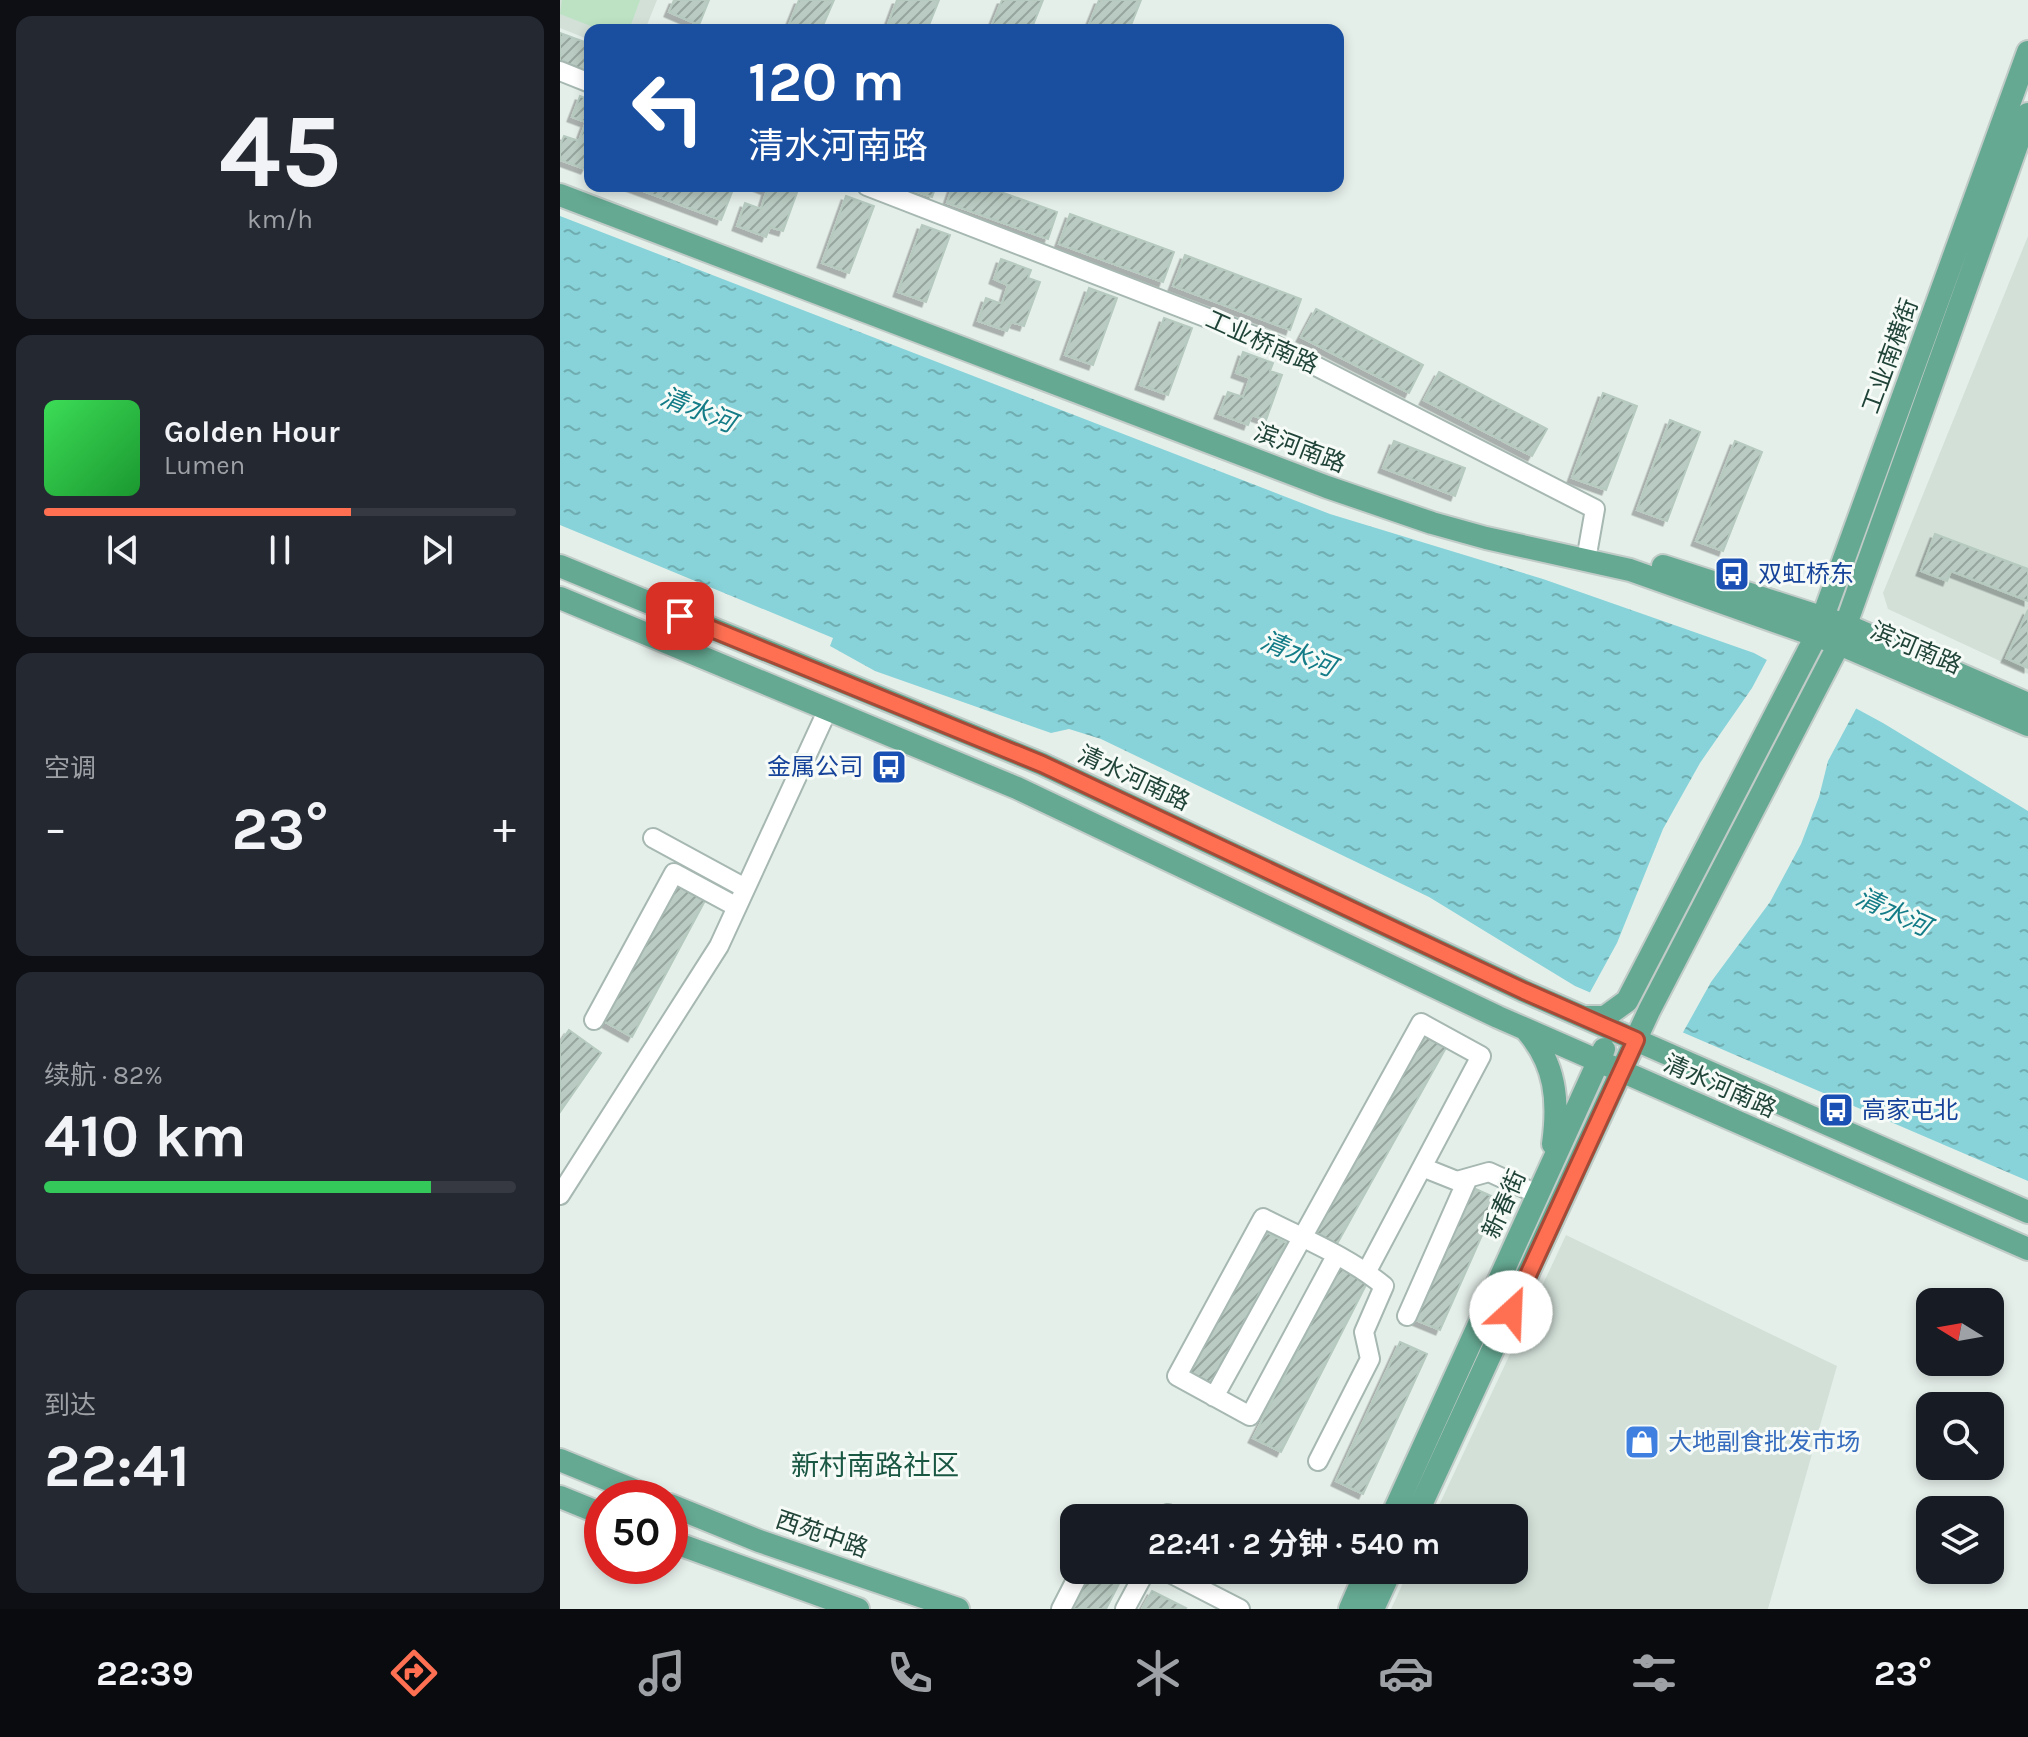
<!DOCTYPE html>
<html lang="zh">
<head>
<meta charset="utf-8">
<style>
  :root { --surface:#171b24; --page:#242831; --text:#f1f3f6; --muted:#9ea1a6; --line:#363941; --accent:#ff7053 }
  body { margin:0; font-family:Karla,"Noto Sans SC",sans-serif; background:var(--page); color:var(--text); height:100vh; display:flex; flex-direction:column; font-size:30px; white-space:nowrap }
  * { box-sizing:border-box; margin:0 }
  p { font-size:26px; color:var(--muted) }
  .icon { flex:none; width:44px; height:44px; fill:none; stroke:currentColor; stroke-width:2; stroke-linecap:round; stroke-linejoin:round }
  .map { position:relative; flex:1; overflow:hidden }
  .drawer { display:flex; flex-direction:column; gap:16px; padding:16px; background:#0d0f14; width:560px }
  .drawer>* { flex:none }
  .banner { position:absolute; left:24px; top:24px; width:760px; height:168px; border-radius:16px; box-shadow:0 4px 12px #0003; background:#1a4fa0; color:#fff; overflow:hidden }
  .needle { width:52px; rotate:281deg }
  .fabs { position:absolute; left:1356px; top:1288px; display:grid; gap:16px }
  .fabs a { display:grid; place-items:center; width:88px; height:88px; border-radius:16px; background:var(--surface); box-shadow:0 4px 12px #0003; font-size:40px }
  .speed { position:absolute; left:24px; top:1480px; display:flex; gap:16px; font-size:40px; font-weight:700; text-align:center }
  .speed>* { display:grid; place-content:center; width:104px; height:104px; border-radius:50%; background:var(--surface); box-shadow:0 4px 12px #0003; line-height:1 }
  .speed .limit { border:12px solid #d22; background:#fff; color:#111 }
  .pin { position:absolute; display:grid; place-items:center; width:68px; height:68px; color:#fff; margin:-34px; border-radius:16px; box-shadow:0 4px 12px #0006 }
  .me { position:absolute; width:88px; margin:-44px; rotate:25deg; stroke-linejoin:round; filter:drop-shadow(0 0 6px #0008) }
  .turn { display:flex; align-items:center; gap:28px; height:168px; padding:0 32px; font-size:36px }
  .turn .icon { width:104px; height:104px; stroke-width:2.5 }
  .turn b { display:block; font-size:56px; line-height:68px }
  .big { font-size:60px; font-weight:700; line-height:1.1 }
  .drawer .widget { flex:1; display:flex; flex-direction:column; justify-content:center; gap:12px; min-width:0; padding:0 28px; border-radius:16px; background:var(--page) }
  .drawer .dial { align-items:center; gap:0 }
  .dial b { font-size:104px; line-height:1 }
  .song { display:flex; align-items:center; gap:24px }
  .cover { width:96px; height:96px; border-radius:12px; background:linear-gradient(135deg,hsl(130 70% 55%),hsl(130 70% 35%)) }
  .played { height:8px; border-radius:4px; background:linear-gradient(90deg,var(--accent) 65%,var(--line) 65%) }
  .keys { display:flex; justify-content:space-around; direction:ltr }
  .heat { display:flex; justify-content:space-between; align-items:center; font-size:44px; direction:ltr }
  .charge { height:12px; border-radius:6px; background:linear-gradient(90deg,#34c759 82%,var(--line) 0) }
  .trip { position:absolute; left:500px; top:1504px; width:468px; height:80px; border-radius:16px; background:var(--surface); box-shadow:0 4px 12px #0003; font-weight:700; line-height:80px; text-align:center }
  .tab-bar { display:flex; height:128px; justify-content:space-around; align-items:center; background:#090b0e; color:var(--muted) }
  .tab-bar .icon { width:56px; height:56px }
  .tab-bar .active { color:var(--accent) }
  .tab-bar b { font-size:36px; color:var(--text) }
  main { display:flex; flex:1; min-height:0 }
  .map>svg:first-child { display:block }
  .built { fill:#d2e0d8 }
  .pitch { fill:#bce2c3 }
  .water { fill:url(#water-ripples) }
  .pier { fill:#e5efea }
  .building { fill:url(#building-hatch); stroke:#b6cac0; stroke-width:2; filter:url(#shadow) }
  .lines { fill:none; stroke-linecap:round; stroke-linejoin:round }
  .minor-casing { stroke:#a6b8b1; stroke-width:22 }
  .major-casing { stroke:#c1cbc7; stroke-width:26 }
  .minor { stroke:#fff; stroke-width:18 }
  .major { stroke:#65a992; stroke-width:22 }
  .route-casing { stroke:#a64936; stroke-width:20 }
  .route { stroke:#ff7053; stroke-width:14 }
  .labels { text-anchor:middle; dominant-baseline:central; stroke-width:6; stroke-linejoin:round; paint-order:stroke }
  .street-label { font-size:24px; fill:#214438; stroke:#f6fbf8 }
  .transit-label { font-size:24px; fill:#164399; stroke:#f6fbf8; text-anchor:start }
  .shop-label { font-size:24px; fill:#366cbe; stroke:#f6fbf8; text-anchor:start }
  .water-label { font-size:26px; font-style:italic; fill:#147c87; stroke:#f6fbf8 }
  .quarter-label { font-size:28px; fill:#1b5844; stroke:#f6fbf8 }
</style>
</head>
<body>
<main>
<section class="drawer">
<div class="widget dial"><b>45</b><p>km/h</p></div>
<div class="widget">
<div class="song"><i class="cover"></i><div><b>Golden Hour</b><p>Lumen</p></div></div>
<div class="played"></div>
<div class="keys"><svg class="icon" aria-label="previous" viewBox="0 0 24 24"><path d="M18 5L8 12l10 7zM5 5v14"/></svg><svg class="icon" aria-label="pause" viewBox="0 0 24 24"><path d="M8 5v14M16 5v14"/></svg><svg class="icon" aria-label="next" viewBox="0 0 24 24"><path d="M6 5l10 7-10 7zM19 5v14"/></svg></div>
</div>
<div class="widget"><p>空调</p>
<div class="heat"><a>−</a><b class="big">23°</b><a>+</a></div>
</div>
<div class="widget"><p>续航 · 82%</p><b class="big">410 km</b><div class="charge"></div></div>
<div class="widget"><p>到达</p><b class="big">22:41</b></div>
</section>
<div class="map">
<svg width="1468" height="1609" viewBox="0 0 1468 1609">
  <defs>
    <pattern id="water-ripples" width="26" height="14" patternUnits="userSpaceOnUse" patternTransform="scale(2)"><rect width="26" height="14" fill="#88d3d9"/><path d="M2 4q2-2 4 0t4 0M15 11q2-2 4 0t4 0" fill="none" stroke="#6fadb1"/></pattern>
    <pattern id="building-hatch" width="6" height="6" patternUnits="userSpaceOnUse" patternTransform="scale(2)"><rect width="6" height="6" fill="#b9cbc2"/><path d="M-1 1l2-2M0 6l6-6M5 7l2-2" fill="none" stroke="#96a69f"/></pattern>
    <filter id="shadow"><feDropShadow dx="-4.5" dy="4.5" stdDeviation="0" flood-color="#0004"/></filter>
  </defs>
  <rect width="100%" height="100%" fill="#e5efea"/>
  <!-- built -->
  <path class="built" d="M0,0H97L85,30H30V40L0,28Z
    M1468,236V674L1328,609L1323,593Z
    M1006,1235L1277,1366L1208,1609H831L849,1570H954V1518H873Z"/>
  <!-- pitch -->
  <path class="pitch" d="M2,0H80L69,30H41L0,14Z"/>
  <!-- water -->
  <path class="water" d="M0,216L770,514L983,579L1194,653L1323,723L1468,811V1181L1015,986L869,897L541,739L509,729L491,733L315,671L270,646L273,638L0,525Z"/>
  <!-- pier -->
  <path class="pier" d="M1209,656L1298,705L1268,761L1259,797L1241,844L1210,902L1151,982L1121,1036L1028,996L1057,943L1103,829L1140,763L1192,688Z"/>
  <!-- building -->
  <path class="building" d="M114,0H149L139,25L109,12Z
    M239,0H274L261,30H227Z
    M337,0H379L367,30H326Z
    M442,0H483L471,30H430Z
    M539,0H581L569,30H527Z
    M0,33L30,44L29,75L0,64Z
    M20,96L30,100V160L25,169L0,160V146L4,136L19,141L26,122L12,117Z
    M70,186H156L172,192L161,220Z
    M197,186L239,187L223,231L210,227L206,237L177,226L185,203L201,209L207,190Z
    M340,186H376L372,197Z
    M393,186H424L497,212L488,239L387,203Z
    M286,196L314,206L289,273L262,263Z
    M510,214L614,252L603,282L499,244Z
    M362,225L390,235L366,302L338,292Z
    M625,255L741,299L730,330L613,286Z
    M441,259L471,270L468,278L480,282L464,326L451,322L447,331L418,321L426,298L442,304L448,285L434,279Z
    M529,288L557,298L533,365L505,355Z
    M756,309L863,365L849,393L741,337Z
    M604,318L632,328L608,395L580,385Z
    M683,352L713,363L710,371L722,375L706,420L692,415L688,425L659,414L668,392L683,397L690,378L676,373Z
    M879,372L987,429L972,456L864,400Z
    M1043,393L1077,406L1046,490L1012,478Z
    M1110,420L1140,432L1107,521L1077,510Z
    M834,441L905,468L895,496L823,468Z
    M1175,441L1202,452L1163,551L1136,541Z
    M1375,534L1468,569V601L1391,571L1387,581L1361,571Z
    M1468,610V668L1446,658Z
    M117,881L147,897L72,1037L42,1020Z
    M9,1030L41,1053L0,1112V1043Z
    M862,1032L887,1046L777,1244L751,1230Z
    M909,1186L938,1199L880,1330L851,1318Z
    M699,1228L726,1243L648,1389L620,1375Z
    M780,1267L808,1281L721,1452L693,1438Z
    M840,1342L867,1354L803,1494L776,1481Z
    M524,1570H551L563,1576L546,1609H503Z
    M592,1591L626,1608L625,1609H582Z"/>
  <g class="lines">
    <defs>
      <path id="minor" d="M0,71L30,83
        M307,186L707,341L1035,509L1026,560
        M93,838L185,888
        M34,1020L114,873L177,907
        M862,1167L897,1181L929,1172L977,1194
        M0,1195L159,946L268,709
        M847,1316L908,1178
        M654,1397L861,1023L921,1056L807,1271
        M758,1461L810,1359L804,1332L824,1286C789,1257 744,1239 703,1218L617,1376L690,1416L776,1256
        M605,1518L608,1514
        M604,1570L680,1609
        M501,1609L521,1570
        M565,1609L586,1570"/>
      <path id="major" d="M0,195L767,487L872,523L926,538L1070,570L1279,644L1468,725
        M0,566L482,764L964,991L1468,1212
        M1103,566L1286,625L1468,704
        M0,598L457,788L938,1017L1468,1249
        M1026,1017H1045L1067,1001L1256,636L1468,52
        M966,1030C996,1064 999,1101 993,1144
        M0,1460L93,1498
        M0,1497L42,1514
        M110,1505L199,1541L398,1609
        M831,1518L1044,1049
        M855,1518L1089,1011L1279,644L1468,114
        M110,1541L298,1609
        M790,1609L807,1570
        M813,1609L831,1570"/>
    </defs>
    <!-- minor casing -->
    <use href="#minor" class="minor-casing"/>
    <!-- major casing -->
    <use href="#major" class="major-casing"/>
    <!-- minor -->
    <use href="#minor" class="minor"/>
    <!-- major -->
    <use href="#major" class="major"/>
  </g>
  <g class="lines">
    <defs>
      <path id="route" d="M120,616L482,764L964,991L1076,1040L951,1312"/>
    </defs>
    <!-- route casing -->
    <use href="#route" class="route-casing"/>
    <!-- route -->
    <use href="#route" class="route"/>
  </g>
  <!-- icons -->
  <defs>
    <symbol id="bus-square" viewBox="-11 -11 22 22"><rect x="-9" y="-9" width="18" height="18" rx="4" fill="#1a4fb4" stroke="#f6fbf8"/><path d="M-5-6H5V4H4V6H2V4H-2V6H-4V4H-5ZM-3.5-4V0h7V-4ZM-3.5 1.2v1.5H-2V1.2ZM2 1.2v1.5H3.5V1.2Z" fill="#fff"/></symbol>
    <symbol id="shop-square" viewBox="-11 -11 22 22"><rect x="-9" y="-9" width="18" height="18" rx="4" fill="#3f7fe0" stroke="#f6fbf8"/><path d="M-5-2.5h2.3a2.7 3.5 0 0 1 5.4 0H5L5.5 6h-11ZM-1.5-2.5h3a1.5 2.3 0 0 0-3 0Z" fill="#fff"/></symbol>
  </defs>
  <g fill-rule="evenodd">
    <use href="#bus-square" x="1152" y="554" width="40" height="40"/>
    <use href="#bus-square" x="309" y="747" width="40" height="40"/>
    <use href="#bus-square" x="1256" y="1090" width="40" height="40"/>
    <use href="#shop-square" x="1062" y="1422" width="40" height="40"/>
  </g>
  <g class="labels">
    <!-- street labels -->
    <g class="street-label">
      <text transform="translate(702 342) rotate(24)">工业桥南路</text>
      <text transform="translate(1330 356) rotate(-70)">工业南横街</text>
      <text transform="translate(740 448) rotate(21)">滨河南路</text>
      <text transform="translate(1356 648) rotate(23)">滨河南路</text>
      <text transform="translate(574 778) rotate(25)">清水河南路</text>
      <text transform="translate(1160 1086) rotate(24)">清水河南路</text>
      <text transform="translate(944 1204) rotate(-66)">新春街</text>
      <text transform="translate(262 1534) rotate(19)">西苑中路</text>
    </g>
    <!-- transit labels -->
    <g class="transit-label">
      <text x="1198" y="574">双虹桥东</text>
      <text x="303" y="767" text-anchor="end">金属公司</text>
      <text x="1302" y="1110">高家屯北</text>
    </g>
    <!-- shop labels -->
    <g class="shop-label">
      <text x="1108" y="1442">大地副食批发市场</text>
    </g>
    <!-- water labels -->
    <g class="water-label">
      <text transform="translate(138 410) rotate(22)">清水河</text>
      <text transform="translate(738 654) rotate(22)">清水河</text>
      <text transform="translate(1333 912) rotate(25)">清水河</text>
    </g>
    <!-- quarter labels -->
    <g class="quarter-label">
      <text x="315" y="1465">新村南路社区</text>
    </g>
  </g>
</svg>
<div class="fabs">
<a><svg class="needle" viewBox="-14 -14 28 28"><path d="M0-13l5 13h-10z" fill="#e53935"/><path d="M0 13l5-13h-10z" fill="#9ea1a6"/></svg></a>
<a><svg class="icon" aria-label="search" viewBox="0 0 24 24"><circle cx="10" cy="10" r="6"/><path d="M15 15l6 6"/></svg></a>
<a><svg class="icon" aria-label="layers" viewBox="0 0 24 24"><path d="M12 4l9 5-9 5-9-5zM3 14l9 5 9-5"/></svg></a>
</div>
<div class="speed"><div class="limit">50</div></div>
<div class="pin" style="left:120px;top:616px;background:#d93025"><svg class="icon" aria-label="arrive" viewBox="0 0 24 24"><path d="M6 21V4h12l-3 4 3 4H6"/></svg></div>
<svg class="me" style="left:951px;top:1312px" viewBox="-20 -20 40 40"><circle r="19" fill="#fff"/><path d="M0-13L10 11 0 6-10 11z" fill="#ff7053"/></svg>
<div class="trip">22:41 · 2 分钟 · 540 m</div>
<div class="banner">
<div class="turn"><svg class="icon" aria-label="left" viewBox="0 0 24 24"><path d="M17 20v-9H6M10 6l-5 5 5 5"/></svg><div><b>120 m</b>清水河南路</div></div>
</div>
</div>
</main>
<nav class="tab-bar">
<b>22:39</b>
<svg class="icon active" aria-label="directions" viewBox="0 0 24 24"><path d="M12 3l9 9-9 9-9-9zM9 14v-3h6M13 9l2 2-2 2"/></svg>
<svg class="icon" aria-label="music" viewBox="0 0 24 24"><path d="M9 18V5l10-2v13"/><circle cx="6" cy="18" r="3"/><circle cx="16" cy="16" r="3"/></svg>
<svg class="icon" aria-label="phone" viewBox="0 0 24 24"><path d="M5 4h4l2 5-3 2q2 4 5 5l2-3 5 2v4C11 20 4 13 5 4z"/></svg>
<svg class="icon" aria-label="climate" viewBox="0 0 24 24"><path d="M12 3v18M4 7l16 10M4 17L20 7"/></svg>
<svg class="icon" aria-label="car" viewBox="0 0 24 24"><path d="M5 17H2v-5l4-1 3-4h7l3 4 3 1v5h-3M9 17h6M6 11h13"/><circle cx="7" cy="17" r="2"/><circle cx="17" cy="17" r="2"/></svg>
<svg class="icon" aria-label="filters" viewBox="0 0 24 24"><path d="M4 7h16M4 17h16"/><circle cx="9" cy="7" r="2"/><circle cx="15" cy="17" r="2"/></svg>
<b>23°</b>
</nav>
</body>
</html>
